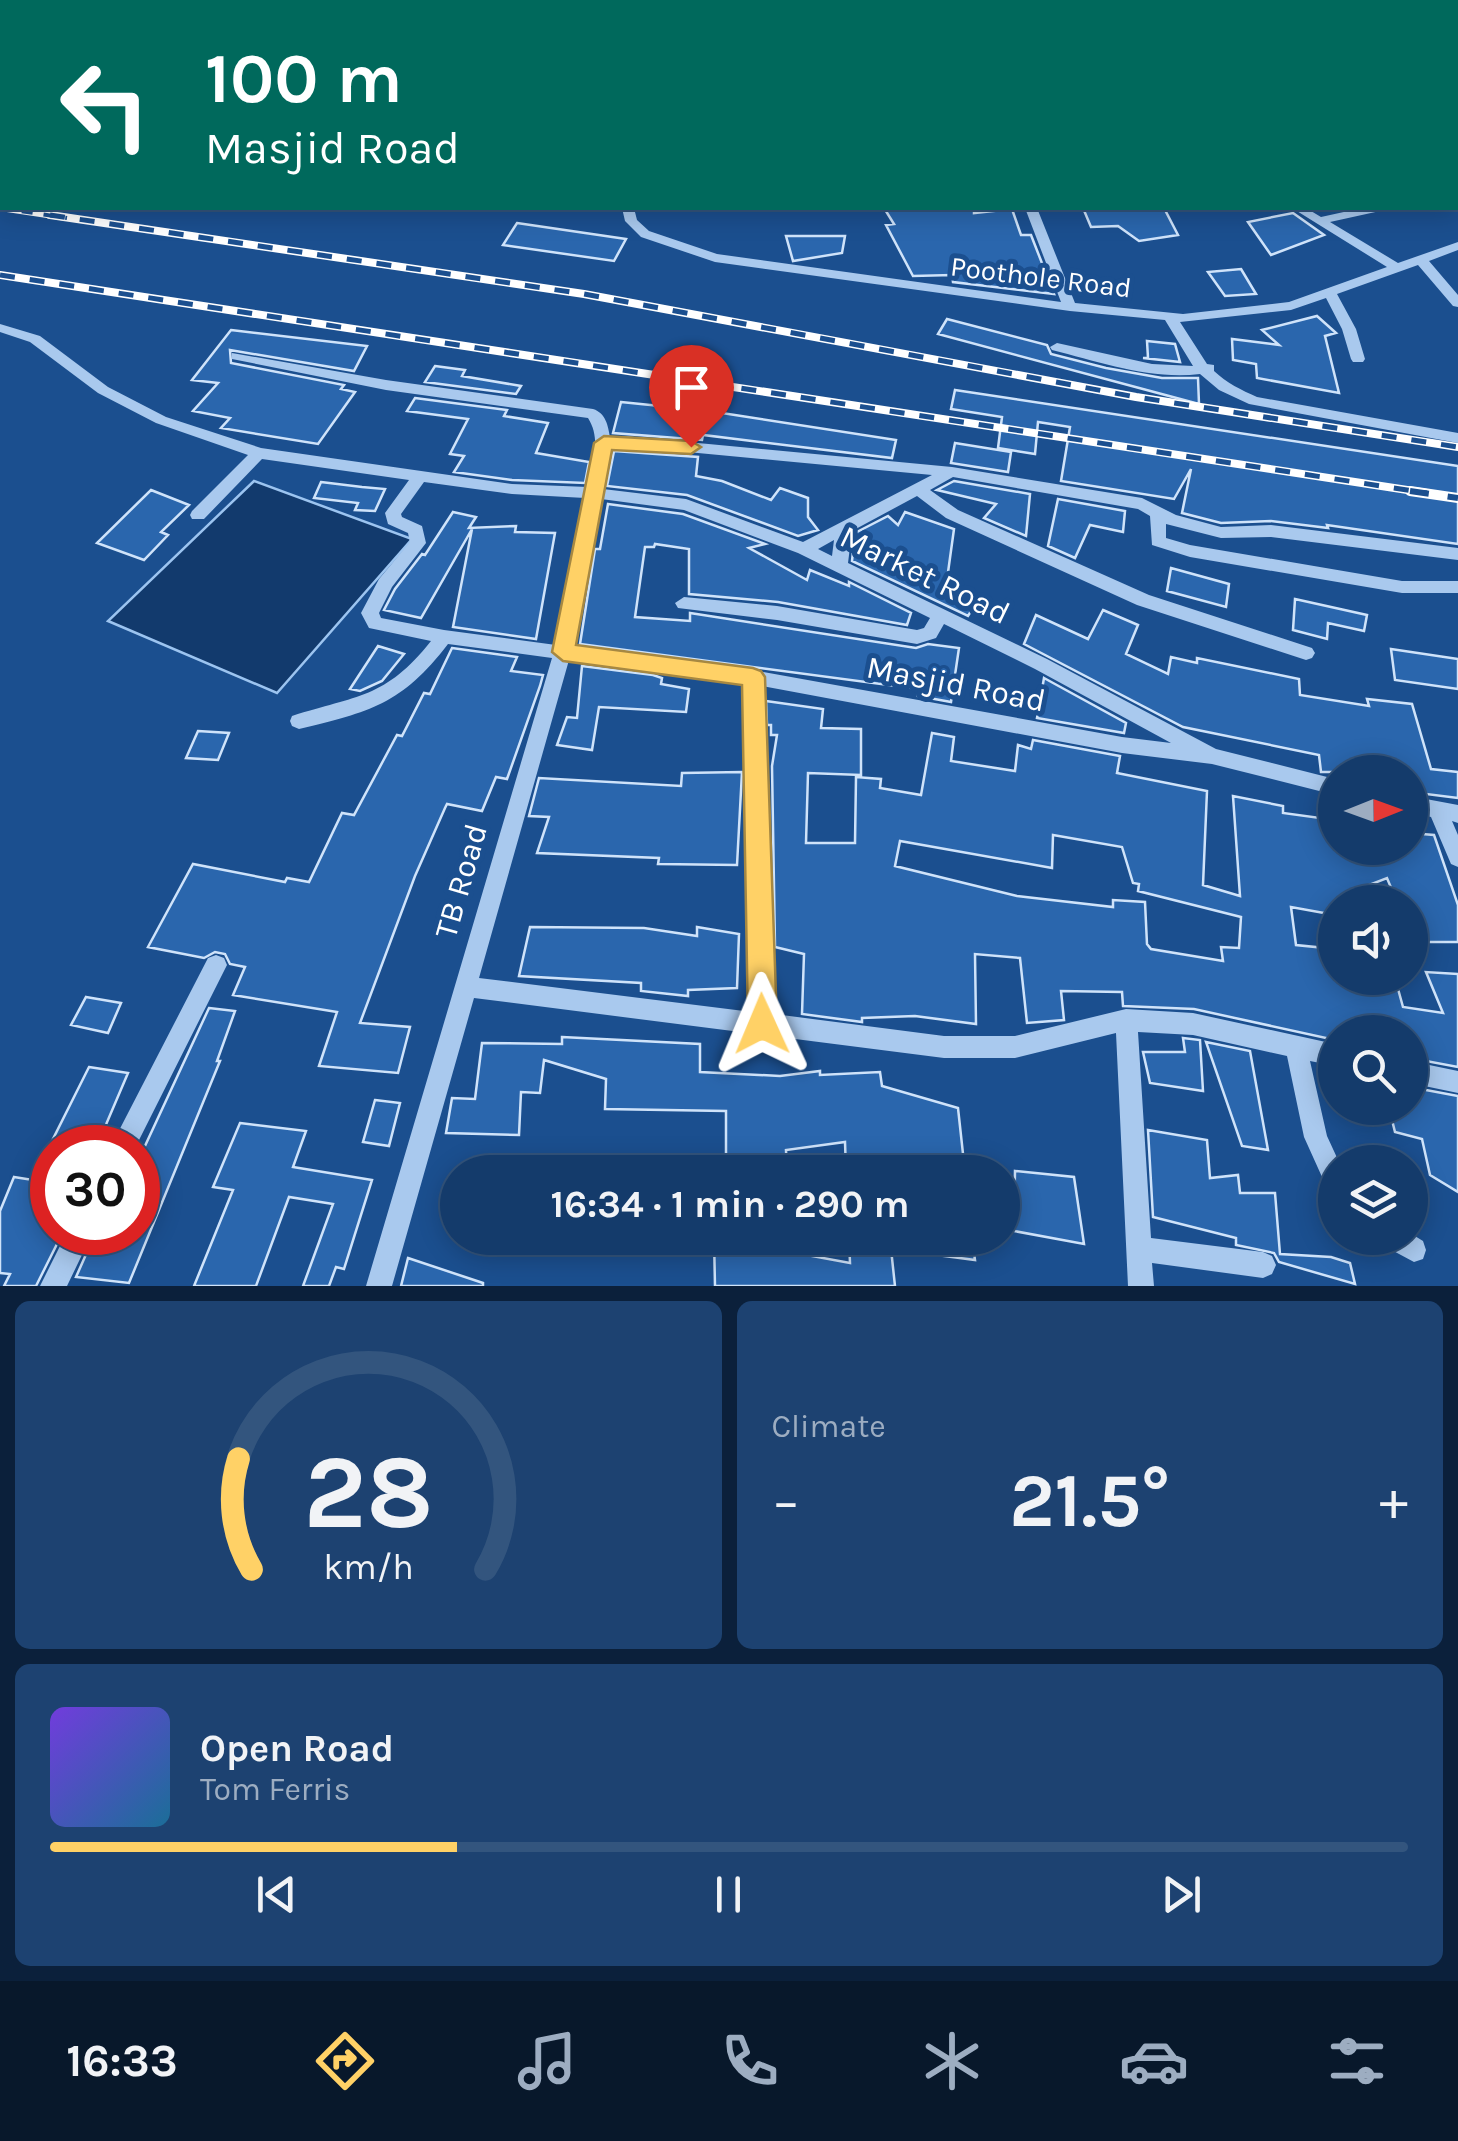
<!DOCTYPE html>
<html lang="en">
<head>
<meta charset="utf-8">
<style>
  :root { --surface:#143b6b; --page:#1d4271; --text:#f1f3f6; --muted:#9dadc1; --line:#33557e; --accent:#ffd166 }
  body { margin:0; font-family:Karla,sans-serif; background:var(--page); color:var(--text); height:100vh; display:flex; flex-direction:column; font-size:38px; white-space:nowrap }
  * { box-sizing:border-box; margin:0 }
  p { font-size:32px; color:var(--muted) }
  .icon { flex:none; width:55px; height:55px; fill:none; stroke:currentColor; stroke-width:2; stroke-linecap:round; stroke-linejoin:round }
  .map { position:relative; height:1286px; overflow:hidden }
  .drawer { display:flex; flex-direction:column; gap:15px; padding:15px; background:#0b203b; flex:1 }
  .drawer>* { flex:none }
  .hud { position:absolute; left:0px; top:0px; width:1460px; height:210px; box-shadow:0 5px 25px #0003,0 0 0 2px var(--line); background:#00695c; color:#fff; overflow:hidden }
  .needle { width:65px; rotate:89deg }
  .fabs { position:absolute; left:1318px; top:755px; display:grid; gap:20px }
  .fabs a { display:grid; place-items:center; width:110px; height:110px; border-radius:50%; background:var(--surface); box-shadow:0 5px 25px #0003,0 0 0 2px var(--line); font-size:50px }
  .speed { position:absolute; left:30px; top:1125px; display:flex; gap:20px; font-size:50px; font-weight:700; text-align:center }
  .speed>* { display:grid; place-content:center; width:130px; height:130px; border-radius:50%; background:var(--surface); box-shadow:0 5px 25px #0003,0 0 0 2px var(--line); line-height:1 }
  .speed .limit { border:15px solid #d22; background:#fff; color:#111 }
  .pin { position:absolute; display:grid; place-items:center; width:85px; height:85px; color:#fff; margin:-102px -42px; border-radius:50% 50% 50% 0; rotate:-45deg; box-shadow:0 0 10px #0007 }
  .pin .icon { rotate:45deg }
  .me { position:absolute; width:110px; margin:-55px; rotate:359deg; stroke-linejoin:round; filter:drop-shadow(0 0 8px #0008) }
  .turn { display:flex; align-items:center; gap:35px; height:210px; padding:0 40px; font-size:45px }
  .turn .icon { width:130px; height:130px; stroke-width:2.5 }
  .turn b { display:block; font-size:70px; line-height:85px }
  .big { font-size:75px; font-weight:700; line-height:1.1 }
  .drawer .card { flex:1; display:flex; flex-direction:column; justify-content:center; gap:15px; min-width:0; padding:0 35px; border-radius:15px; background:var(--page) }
  .drawer .dial { align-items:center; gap:0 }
  .dial svg { height:260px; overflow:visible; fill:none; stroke:var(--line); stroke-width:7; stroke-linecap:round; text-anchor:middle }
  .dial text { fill:var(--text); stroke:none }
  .song { display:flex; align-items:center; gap:30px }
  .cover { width:120px; height:120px; border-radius:15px; background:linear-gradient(135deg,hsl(260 70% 55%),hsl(200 70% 35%)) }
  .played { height:10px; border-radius:5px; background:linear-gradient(90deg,var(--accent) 30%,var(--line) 30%) }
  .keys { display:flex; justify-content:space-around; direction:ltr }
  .heat { display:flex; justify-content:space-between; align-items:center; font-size:55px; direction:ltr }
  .drawer .tiles { flex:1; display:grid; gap:15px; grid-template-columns:1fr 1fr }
  .card:last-child { grid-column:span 2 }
  .trip { position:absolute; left:440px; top:1155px; width:580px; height:100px; border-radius:50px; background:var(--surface); box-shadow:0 5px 25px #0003,0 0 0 2px var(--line); font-weight:700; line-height:100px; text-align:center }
  .tab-bar { display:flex; height:160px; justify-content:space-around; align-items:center; background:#08182b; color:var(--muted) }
  .tab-bar .icon { width:70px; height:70px }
  .tab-bar .selected { color:var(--accent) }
  .tab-bar b { font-size:45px; color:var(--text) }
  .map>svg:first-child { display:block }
  .water { fill:#123a6d; stroke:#9cc4f0; stroke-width:2.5 }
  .building { fill:#2a66ad; stroke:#cfe3fa; stroke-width:2.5; fill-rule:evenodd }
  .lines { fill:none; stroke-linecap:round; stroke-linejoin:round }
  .minor { fill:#a9c9ee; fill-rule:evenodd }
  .rail-far2-casing { stroke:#fff; stroke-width:6 }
  .rail-far1-casing { stroke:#fff; stroke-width:8 }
  .rail-casing { stroke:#fff; stroke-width:10 }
  .rail-far2 { stroke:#1b4f8f; stroke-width:4; stroke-dasharray:11; stroke-linecap:butt }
  .rail-far1 { stroke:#1b4f8f; stroke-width:5; stroke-dasharray:15; stroke-linecap:butt }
  .rail { stroke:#1b4f8f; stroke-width:6; stroke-dasharray:19; stroke-linecap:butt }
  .route { fill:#ffd166; stroke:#a68842; stroke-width:2.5 }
  .labels { text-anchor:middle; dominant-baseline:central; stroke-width:10; stroke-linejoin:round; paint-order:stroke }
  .far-street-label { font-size:28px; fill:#fff; stroke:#1b4f8f }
  .street-label { font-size:32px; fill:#fff; stroke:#1b4f8f }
</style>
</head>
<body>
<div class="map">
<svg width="1458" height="1286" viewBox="0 0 1458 1286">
  <rect width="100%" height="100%" fill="#1b4f8f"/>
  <!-- water -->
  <path class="water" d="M254,481L412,539L277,693L108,621Z"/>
  <!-- building -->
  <path class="building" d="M884,208H974V213L1012,209L1021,235H1031L1054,294L953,282L952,275L913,276L886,225L894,224Z
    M1083,208H1164L1178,235L1139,241L1118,226L1091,227Z
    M1293,213L1324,235L1271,255L1248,222Z
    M517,223L626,239L614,261L503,245Z
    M786,236H845L842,253L793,261Z
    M1241,269L1256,294L1225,296L1208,272Z
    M1317,316L1336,333L1325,336L1339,393L1257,378L1256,364L1233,360L1232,339L1279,345L1262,330Z
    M947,319L1047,345L1051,354L1106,368L1162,378H1198L1199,404L938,334Z
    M231,330L367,346L354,371L230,350L231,363L344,385L341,389L355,392L318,444L221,428L230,418L193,411L218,383L192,380Z
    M1147,341L1175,344L1180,362L1143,358H1148Z
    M435,366L465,370L462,376L521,386L516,394L425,382Z
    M955,390L1458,466V544L1327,525L1328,528L1271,521L1221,523L1182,513L1191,469L1174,499L1061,481L1070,427L1038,422L1035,454L998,448L1002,417L951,409Z
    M415,398L507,410L504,416L548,423L536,453L589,462L585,483L512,480L454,472L464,456L450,454L468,419L407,411Z
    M621,402L709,411L896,440L892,458L703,435L702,440L613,433Z
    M955,443L1011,452L1008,472L951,463Z
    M614,451L698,457L696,476L722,481L771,500L780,488L808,498V517L818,530L798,536L687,495L607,486Z
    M954,481L1030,494L1026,536L984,518L996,504L937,490Z
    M321,482L362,487L385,489L375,511L355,510L358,503L314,498Z
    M151,490L189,505L161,532L168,535L144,560L97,543Z
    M1058,499L1125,511L1123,532L1090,525L1075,558L1048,546Z
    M608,504L683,514L765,544L749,548L807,580L810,570L849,586V582L911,613L907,625L778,602L689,594V549L655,544L654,547H645L635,617L690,621V613L916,648L928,644L959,648L951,702L918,696L919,689L580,644L595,549H600Z
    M453,512L476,517L469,528L516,526L515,532L555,533L536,639L453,627L472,529L421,618L384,610L395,589L422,554L425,555Z
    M905,512L954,529L945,594L973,608L968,616L852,561L855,533L888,516L898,525Z
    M1171,568L1229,584L1226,607L1167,591Z
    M1295,599L1367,615L1364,631L1328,623L1327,639L1293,630Z
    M1103,610L1138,625L1126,654L1168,674L1171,657L1197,663V658L1299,679L1300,695L1369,706L1367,699L1412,704L1431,769L1458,772V798L1410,792V772H1321L1319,755L1183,727L1024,644L1036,615L1088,639Z
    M378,646L404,654L382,681L360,691L350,689Z
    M452,648L517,657L511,671L543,675L540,686L507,779L496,777L482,811L447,804L445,808L415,876L360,1023L410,1027L398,1073L319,1066L337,1012L233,995L245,967L230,964L225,954L215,952L204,958L148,947L193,864L285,882L287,878L309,882L342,813L354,815L397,735L402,736L424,693L430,694Z
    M1391,649L1458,659V689L1395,680Z
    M582,666L653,675L662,678L661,684L689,689L686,712L599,707L592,750L557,745L567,717L577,718Z
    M1044,678L1126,723L1124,733L1037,718Z
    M766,701L823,709L821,728L861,729V775L808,773L806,843H855L856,777L881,779L880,788L921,795L932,733L954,737L951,761L1015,771L1018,745L1031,749L1033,740L1120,756L1117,773L1207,791L1203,885L1240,896L1233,796L1283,806V813L1335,820V848H1410V833L1434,835L1458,905V942H1413L1410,902H1397L1387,878L1369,885L1374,902H1335V915L1291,907L1296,945L1335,949V978H1395L1403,1007L1443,1013L1426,972L1458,974V1067L1410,1058V1032H1335V1040L1194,1009L1123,1006L1122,992L1061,991L1064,1020L1027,1023L1020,958L975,954L976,1024L915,1016L862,1018V1022L802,1014L804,954L775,947L772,766L777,735H771V725H767ZM1053,835L1122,847L1133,883L1139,884L1138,891L1241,917L1239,948L1221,947L1223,961L1151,949L1147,944L1145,902L1113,900V907L1017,896L895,866L900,841L1052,868Z
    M198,731L229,733L218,760L186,758Z
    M742,772L737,865L658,864L659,858L537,853L549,817L529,816L539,778L681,786L682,773Z
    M530,927L644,928L697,936V927L739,934L737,988L688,990V996L641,991V983L519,976Z
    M86,997L121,1003L108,1033L71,1025Z
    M209,1008L235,1011L217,1061H220L129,1283L76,1277L96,1232H138V1161Z
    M562,1037L700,1044V1072L780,1076L820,1071V1075L880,1072L882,1086L958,1108L965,1172H846L845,1142L786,1150L787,1172H726V1111L605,1109L606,1079L544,1060L540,1093L521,1092L519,1135L446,1133L452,1098L475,1099L482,1043L562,1044Z
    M1183,1038L1200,1040L1203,1091L1150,1083L1143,1052H1185Z
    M1206,1042L1250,1051L1268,1150L1242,1146Z
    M89,1067L128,1073L96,1148L50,1145Z
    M1410,1087L1458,1096V1192L1430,1175L1422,1139L1395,1132L1389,1108H1410Z
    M375,1100L400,1103L389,1146L363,1142Z
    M240,1123L306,1131L293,1167L372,1180L344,1269L336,1267L329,1286H303L333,1204L289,1197L256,1286H194L233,1190L213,1187Z
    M1148,1130L1207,1140L1210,1178L1238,1175L1240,1193H1275L1280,1254L1331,1257L1350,1263L1355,1284L1279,1262L1274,1253L1236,1245V1238L1153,1217Z
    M1015,1171L1074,1177L1084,1244L1014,1231Z
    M14,1177L52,1183V1232H63L36,1286H4L10,1274L0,1273V1211Z
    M714,1238L850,1263L849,1238H972L975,1260L891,1249L895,1286H715Z
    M408,1258L483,1283V1286H401Z"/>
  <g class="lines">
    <!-- minor -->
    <path class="minor" d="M256,0H270L272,2H259Z
      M534,0H544V2H534Z
      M622,0H632V2H622Z
      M816,0H826L827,2H817Z
      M977,0H989L991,2H979Z
      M622,208H634L637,220L649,231L717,254L1061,302L1025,208H1037L1075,303L1183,314L1289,302L1387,267L1292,208H1306L1321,217L1362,208H1382L1380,211L1330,222L1398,263L1458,242V250L1429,261L1458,295V307L1453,306L1418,265L1337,294L1356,329L1365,359L1363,362H1353L1351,359L1342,329L1326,298L1291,310L1180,322L1207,364L1214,365V371C1227,383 1241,390 1257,397L1458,433V443L1249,404L1219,390L1200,374C1150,380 1100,362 1052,350L1050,347L1057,343L1152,364L1193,366L1165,320L1070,311L715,262L641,237L625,221Z
      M0,324L40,336L108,387L166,417L261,448L512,484L588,487C592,464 602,440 588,418L386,390L237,360L232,359V353L386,380L593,409C606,413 608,426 610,437L624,436L952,467L1142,498L1176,515L1221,527L1271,525L1458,548V560L1271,537L1221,538L1166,524V538L1190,545L1402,581H1458V593H1402L1190,557L1152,545L1150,516L1138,509L953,477L930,490L958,510L1149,595L1312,648L1315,653L1312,658L1306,660L1137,605L946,518L917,496L852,531L848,563L1047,659L1216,749L1335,779V795L1212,764L1122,753L762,686L774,1014L944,1036H1015L1126,1009L1193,1013L1335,1044V1066L1310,1061L1327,1136L1339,1162H1335V1192L1327,1188L1304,1137L1287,1056L1193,1035L1138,1032L1151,1238L1263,1252L1272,1256L1276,1265L1272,1274L1263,1278L1152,1263L1154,1286H1128L1116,1033L1015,1058H944L474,998L392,1286H366L552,658L448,644C402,704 370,712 299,729L292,726L290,721L292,716C357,695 385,699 431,641L369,628L361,613L379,579L410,542L408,533L388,524L385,513L409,480L262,459L204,519H192L190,515L192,511L248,455L156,423L98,393L30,342L0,332ZM624,446L932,475L803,542L686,499L603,489L611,447ZM424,482L512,494L585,498L556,645L444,630L381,618L379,613L392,587L426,543L422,526L402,517L401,514ZM601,499L684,510L798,553L930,618L924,628L917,630L777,606L684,597L675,603L678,608L777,620L917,644L936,638L944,624L1035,669L1171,743L1122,737L753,670L573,647ZM834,540L832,556L818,549ZM569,660L744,684L752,1012L479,978Z
      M1410,796L1458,805V823L1452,821L1458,835V867L1451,864L1431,817L1410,812Z
      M216,955L224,958L227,965L135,1148H110L208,958Z
      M1410,1061L1458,1071V1093L1410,1083Z
      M67,1232H93L67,1286H40Z
      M1410,1233L1423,1241L1426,1250L1423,1259L1414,1262L1386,1247L1383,1238H1410Z"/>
    <defs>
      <path id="rail-far2" d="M0,208L67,218"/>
      <path id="rail-far1" d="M50,215L584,294L1136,397L1458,447
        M0,275L1427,493"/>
      <path id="rail" d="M1410,491L1458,498"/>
    </defs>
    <!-- rail-far2 casing -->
    <use href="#rail-far2" class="rail-far2-casing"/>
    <!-- rail-far1 casing -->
    <use href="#rail-far1" class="rail-far1-casing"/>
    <!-- rail casing -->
    <use href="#rail" class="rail-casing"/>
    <!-- rail-far2 -->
    <use href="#rail-far2" class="rail-far2"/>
    <!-- rail-far1 -->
    <use href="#rail-far1" class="rail-far1"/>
    <!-- rail -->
    <use href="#rail" class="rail"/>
  </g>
  <!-- route -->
  <path class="route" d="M604,436L691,441L701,447L691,454L612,450L576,645L753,668L761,671L765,677L777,1024L773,1033L762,1038L752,1033L748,1024L742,685L563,661L552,652L594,443Z"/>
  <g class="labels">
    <!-- far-street labels -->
    <g class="far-street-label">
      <text transform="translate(1041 277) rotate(7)">Poothole Road</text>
    </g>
    <!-- street labels -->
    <g class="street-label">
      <text transform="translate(925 575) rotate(26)">Market Road</text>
      <text transform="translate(956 684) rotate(11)">Masjid Road</text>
      <text transform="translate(461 881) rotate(-74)">TB Road</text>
    </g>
  </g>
</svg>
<div class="fabs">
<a><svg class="needle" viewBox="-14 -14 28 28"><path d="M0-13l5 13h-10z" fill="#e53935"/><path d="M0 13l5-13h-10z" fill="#9dadc1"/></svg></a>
<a><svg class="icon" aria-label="sound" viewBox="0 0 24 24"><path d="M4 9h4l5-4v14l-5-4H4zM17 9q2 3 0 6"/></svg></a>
<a><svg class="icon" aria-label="search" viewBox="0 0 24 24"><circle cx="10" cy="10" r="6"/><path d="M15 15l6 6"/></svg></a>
<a><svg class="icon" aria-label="layers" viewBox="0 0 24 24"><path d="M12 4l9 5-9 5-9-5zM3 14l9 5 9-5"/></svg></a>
</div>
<div class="speed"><div class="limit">30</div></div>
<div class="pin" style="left:691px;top:447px;background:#d93025"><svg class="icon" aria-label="arrive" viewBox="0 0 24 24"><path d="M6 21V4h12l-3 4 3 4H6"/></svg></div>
<svg class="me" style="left:762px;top:1024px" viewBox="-20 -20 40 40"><path d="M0-17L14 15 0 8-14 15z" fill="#ffd166" stroke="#fff" stroke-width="4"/></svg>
<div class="trip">16:34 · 1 min · 290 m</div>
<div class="hud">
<div class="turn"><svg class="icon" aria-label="left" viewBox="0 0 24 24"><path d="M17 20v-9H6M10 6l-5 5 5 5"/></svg><div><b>100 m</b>Masjid Road</div></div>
</div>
</div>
<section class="drawer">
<div class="tiles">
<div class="card dial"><svg viewBox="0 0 100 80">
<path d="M14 69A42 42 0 1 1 86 69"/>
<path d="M14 69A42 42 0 0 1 10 35" stroke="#ffd166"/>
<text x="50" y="56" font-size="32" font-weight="700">28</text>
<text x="50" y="72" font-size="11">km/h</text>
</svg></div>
<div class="card"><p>Climate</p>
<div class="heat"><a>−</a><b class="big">21.5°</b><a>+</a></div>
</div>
<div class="card">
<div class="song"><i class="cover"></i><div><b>Open Road</b><p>Tom Ferris</p></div></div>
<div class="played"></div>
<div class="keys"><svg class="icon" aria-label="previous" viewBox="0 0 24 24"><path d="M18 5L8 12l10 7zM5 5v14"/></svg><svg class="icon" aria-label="pause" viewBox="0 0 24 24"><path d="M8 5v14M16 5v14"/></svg><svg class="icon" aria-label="next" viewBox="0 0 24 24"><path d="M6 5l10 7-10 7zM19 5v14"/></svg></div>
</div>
</div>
</section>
<nav class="tab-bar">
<b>16:33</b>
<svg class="icon selected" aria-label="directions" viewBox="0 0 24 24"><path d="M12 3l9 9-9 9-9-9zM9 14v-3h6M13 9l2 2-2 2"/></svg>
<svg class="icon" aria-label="music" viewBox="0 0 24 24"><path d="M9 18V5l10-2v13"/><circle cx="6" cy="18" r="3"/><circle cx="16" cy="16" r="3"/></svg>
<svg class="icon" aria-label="phone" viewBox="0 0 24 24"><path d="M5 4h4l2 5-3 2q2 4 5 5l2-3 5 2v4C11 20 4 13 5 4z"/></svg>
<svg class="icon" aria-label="climate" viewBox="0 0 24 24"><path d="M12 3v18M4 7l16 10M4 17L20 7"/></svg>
<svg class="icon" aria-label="car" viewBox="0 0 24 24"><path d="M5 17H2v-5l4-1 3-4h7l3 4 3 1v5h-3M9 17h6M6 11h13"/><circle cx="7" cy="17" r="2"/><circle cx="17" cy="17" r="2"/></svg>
<svg class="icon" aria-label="filters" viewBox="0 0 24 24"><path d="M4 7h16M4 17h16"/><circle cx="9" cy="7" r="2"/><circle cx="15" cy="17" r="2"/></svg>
</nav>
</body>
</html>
